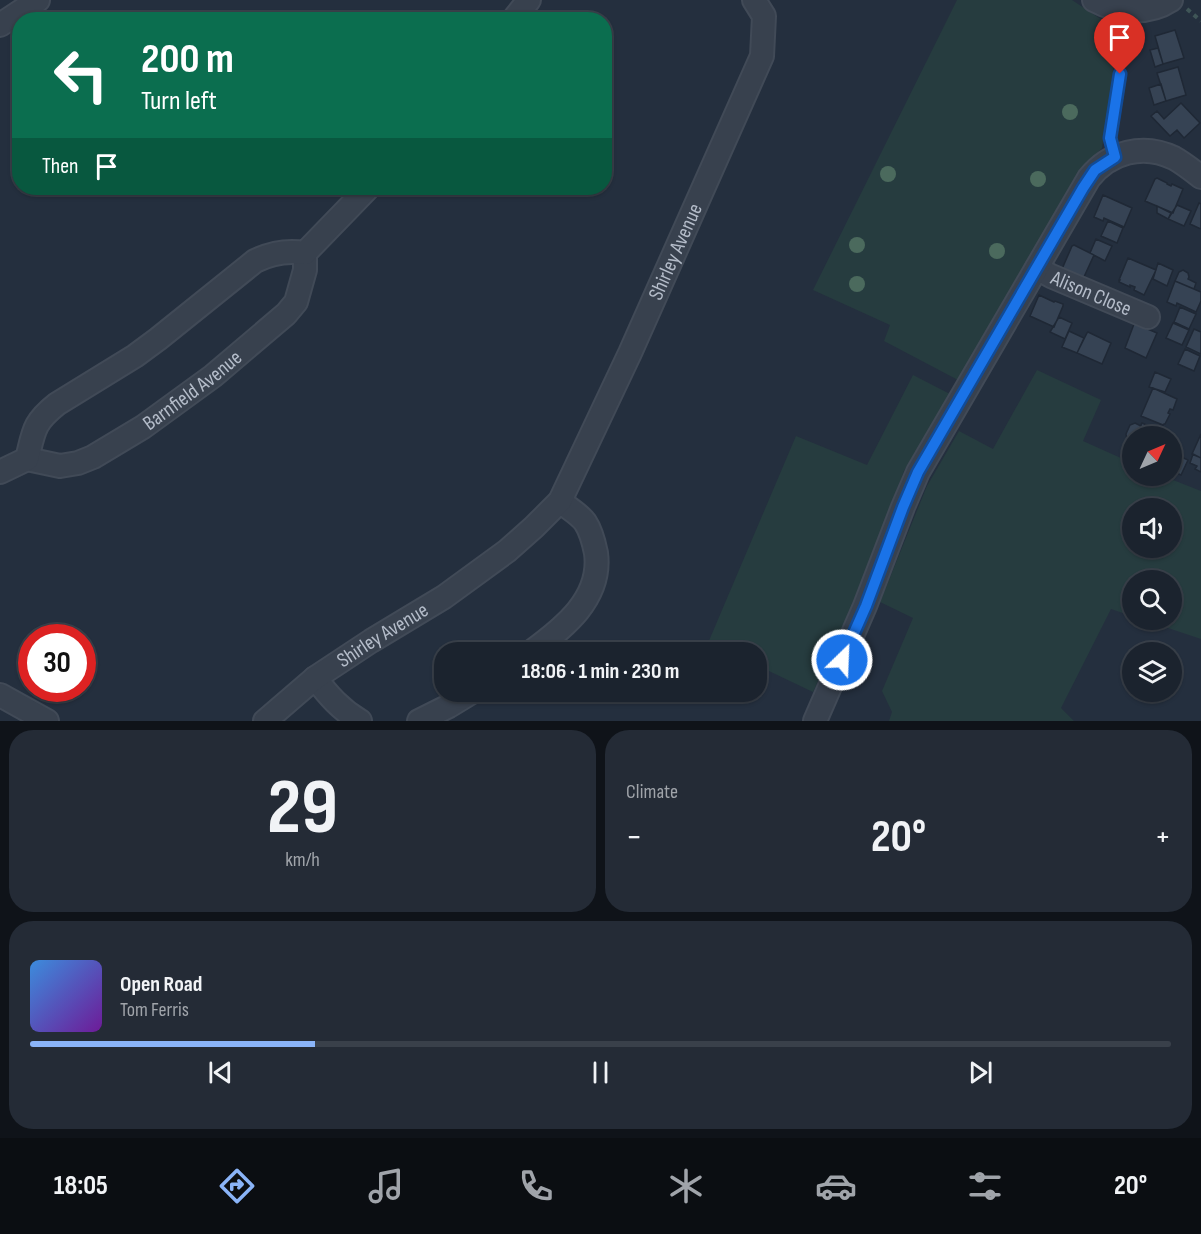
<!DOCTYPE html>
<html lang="en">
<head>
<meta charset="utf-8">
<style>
  :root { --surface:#1b232e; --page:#242b36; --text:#f1f3f6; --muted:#a0a4aa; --line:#39404a; --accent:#8ab4f8 }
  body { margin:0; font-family:"Sofia Sans Condensed",sans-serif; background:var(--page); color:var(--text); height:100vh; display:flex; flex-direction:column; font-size:22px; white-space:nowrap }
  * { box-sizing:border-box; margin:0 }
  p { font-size:20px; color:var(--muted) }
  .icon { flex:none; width:33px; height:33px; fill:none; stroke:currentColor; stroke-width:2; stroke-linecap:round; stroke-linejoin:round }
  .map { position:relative; height:721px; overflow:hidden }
  .side { display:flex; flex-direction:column; gap:9px; padding:9px; background:#0f1319; flex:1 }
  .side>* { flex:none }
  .banner { position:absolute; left:12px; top:12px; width:600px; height:183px; border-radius:24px; box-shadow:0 2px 4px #0004,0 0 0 2px var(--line); background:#0b6e4f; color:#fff; overflow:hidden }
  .needle { width:39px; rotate:46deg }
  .controls { position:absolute; left:1122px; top:426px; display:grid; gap:12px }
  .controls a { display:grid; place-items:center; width:60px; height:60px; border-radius:50%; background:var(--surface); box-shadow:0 2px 4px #0004,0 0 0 2px var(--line); font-size:30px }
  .speed { position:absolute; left:18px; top:624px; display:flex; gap:12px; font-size:30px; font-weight:700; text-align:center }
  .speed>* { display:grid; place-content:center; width:78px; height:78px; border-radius:50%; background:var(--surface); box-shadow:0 2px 4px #0004,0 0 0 2px var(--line); line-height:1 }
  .speed .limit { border:9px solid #d22; background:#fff; color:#111 }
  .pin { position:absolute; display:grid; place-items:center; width:51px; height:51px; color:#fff; margin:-62px -26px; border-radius:50% 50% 50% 0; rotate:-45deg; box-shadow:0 0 6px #0007 }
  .pin .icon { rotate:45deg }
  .me { position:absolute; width:66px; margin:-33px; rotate:24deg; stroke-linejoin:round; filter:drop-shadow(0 0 4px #0008) }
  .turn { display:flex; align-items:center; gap:21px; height:126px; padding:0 30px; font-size:27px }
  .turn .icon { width:78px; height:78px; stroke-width:2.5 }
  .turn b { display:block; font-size:42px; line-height:51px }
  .then { display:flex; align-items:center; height:57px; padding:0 30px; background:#0003; gap:12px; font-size:22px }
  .big { font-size:45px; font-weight:700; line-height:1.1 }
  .side .widget { flex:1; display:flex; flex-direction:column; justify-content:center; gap:9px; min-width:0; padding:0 21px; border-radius:24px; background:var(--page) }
  .side .dial { align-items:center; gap:0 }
  .dial b { font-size:78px; line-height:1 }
  .song { display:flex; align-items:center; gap:18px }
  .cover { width:72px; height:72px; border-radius:9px; background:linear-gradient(135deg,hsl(210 70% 55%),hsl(280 70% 35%)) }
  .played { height:6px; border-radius:3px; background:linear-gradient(90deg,var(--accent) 25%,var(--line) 25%) }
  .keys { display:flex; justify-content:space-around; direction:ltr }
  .heat { display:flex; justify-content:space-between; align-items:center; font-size:33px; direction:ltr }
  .side .tiles { flex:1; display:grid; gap:9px; grid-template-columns:1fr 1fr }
  .widget:last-child { grid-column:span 2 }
  .trip { position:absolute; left:434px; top:642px; width:333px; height:60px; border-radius:24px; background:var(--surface); box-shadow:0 2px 4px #0004,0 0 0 2px var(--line); font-weight:700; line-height:60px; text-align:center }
  .dock { display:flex; height:96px; justify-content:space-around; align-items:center; background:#0b0e12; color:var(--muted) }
  .dock .icon { width:42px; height:42px }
  .dock .current { color:var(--accent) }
  .dock b { font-size:27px; color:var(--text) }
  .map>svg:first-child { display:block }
  .green { fill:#263c3f; fill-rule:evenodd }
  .building { fill:#364354; stroke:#1f2835; stroke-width:1.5 }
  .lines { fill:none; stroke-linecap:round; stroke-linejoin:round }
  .lane-casing { stroke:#414a57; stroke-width:14 }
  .street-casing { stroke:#414a57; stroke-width:26 }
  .path { stroke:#3f5557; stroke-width:4; stroke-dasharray:4.5 4.5; stroke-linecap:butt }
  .lane { stroke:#38414e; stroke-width:10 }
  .street { stroke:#38414e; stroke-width:22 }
  .tree { fill:#4b6a5d }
  .route-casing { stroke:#114b97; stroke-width:15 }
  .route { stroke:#1a73e8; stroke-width:10 }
  .labels { text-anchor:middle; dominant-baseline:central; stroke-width:6; stroke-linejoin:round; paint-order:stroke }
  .street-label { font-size:21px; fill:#b4bcc9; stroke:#1d2633 }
</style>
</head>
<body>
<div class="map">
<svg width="1201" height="721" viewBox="0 0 1201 721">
  <rect width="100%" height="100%" fill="#242f3e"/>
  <!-- green -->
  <path class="green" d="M957,0H1072L1099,18L1120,25L1102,148L1084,166L1072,184L958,380L884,341L890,325L813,290Z
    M1037,370L1101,400L1083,441L1132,463V476H1163L1201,491V639L1144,620H1172V580H1132V616L1111,609L1061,708L1074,721H889L892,712L882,691L913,618L880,602L927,486L959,431L993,449ZM1172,508V548H1132V508Z
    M913,375L950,394L904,471L859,592L813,692L756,665V652H728L708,643L796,436L867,465Z"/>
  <!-- building -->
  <path class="building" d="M1175,30L1184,58L1163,64L1155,36Z
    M1158,48L1163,64L1155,67L1150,50Z
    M1178,67L1186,95L1166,101L1157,73Z
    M1161,84L1166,101L1154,105L1149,88Z
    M1181,103L1200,123L1184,138L1177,130L1170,136L1151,116L1157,111L1164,119Z
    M1157,178L1167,183V184L1171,186L1172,184L1183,189L1173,213L1145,201L1155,179Z
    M1103,195L1132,208L1124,227L1104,218L1103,221L1094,217Z
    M1199,203L1201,204V229L1190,224Z
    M1177,205L1191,211L1184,226L1168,219Z
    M1157,206L1171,213L1168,219L1157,213Z
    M1108,221L1123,228L1117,243L1101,236Z
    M1096,239L1112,246L1105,261L1090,253Z
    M1074,245L1094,255L1083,279L1062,269L1072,246Z
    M1128,258L1156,270L1144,295L1134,290L1135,287L1130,285V287L1119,282L1120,280H1119Z
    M1158,263L1173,270L1167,286L1153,279Z
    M1183,270L1188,273L1189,277L1188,279L1196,283L1194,289L1175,281L1179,272Z
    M1175,281L1201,292V301L1196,312L1177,303L1176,306L1167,302Z
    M1039,295L1054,302L1055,301L1063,304V306L1054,327L1030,316Z
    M1180,307L1196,314L1189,329L1174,322Z
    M1059,317L1072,323L1065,339L1050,332Z
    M1173,323L1189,330L1182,345L1166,338Z
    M1134,324H1136L1157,333L1146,358L1125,348Z
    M1194,329L1201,332V354L1186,347Z
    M1069,331L1084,338L1077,353L1062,347Z
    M1088,332L1111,343L1102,364L1077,353L1087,333Z
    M1185,349L1200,356L1194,371L1178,364Z
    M1155,372L1171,379L1165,392L1149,387Z
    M1153,388L1177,399L1173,410L1170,409L1168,413L1170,414L1165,424H1164L1163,425L1141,416Z
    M1135,423L1141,426L1136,436H1132V442L1127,440L1126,434L1130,425Z
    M1142,423L1160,431L1163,433L1161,436H1136Z
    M1201,434V458L1192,454Z
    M1173,453L1188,460L1181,475L1172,471Z
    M1193,454L1201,458V472L1195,469L1197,466L1190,463Z"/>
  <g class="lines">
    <defs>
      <path id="lane" d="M1115,157L1110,138L1120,74"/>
      <g id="street">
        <path d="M1094,0C1118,13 1148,15 1171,0"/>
        <path d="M513,20L529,0"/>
        <path d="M0,25L38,0"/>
        <path id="s1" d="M1037,268L1051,276L1148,317"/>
        <path id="s2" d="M27,459L60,466L78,463L93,457L143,427L213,376L286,314L296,302L305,270V253"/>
        <path d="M0,472L27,459C34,431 33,423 57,404L135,356L158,339L255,261C271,253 287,250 305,253L368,188"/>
        <path d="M531,652C564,628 602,598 596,553C594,543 591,531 585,522C579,514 568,508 560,501"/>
        <path d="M315,678C329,696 340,709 360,721"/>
        <path d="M0,695L47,721"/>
        <path id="s3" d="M265,721L315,678L371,641L444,597L507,551L534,527L560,501L630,353L762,56L764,16L754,0"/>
        <path d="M419,721L449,706L472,692"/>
        <path d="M815,721L865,606L903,507L918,472L1089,178C1110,152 1143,143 1174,158C1183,163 1192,170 1201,177"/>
      </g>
    </defs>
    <!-- lane casing -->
    <use href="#lane" class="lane-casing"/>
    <!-- street casing -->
    <use href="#street" class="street-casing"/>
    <!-- path -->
    <path class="path" d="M1187,9L1201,21
      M1122,62L1127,30"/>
    <!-- lane -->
    <use href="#lane" class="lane"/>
    <!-- street -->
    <use href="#street" class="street"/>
  </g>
  <!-- trees -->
  <g class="tree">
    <circle cx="1070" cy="112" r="8"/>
    <circle cx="888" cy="174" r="8"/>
    <circle cx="1038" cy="179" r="8"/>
    <circle cx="857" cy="245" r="8"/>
    <circle cx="997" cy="251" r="8"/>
    <circle cx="857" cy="284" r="8"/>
  </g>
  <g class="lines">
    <defs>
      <path id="route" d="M842,660L866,606L903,507L918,472L1083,188L1095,170L1115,157L1110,138L1120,74"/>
    </defs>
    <!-- route casing -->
    <use href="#route" class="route-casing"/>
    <!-- route -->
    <use href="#route" class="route"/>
  </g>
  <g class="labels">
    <!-- street labels -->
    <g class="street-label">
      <text stroke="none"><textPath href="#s3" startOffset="644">Shirley Avenue</textPath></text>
      <text stroke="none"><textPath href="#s1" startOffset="60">Alison Close</textPath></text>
      <text stroke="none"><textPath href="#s2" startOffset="188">Barnfield Avenue</textPath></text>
      <text stroke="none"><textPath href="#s3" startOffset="146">Shirley Avenue</textPath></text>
    </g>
  </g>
</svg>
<div class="controls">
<a><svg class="needle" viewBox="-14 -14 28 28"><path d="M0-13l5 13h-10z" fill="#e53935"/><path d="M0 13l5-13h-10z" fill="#a0a4aa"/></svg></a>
<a><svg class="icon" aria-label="sound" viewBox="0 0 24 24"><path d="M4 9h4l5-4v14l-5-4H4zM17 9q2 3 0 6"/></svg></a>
<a><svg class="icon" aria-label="search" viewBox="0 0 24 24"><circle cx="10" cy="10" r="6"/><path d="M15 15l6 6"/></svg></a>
<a><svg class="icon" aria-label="layers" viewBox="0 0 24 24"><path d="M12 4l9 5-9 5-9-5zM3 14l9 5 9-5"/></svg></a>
</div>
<div class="speed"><div class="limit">30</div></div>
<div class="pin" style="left:1120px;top:74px;background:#d93025"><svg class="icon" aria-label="arrive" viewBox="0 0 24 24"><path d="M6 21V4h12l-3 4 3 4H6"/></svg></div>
<svg class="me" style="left:842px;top:660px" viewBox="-20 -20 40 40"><circle r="17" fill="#1a73e8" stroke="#fff" stroke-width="3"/><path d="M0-11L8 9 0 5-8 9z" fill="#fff"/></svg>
<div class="trip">18:06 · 1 min · 230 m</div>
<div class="banner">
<div class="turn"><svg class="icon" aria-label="left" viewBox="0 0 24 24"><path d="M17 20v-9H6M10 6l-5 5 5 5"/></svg><div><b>200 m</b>Turn left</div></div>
<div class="then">Then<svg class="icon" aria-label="arrive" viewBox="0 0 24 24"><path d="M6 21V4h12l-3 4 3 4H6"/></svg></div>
</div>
</div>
<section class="side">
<div class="tiles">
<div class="widget dial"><b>29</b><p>km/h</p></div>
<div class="widget"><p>Climate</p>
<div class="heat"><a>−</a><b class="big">20°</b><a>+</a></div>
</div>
<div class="widget">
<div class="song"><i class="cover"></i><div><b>Open Road</b><p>Tom Ferris</p></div></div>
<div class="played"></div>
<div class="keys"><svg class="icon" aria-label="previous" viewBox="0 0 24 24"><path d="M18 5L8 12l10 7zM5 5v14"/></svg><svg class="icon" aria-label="pause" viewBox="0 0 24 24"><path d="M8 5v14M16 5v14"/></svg><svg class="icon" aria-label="next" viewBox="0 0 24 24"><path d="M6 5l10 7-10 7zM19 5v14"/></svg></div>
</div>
</div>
</section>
<nav class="dock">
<b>18:05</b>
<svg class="icon current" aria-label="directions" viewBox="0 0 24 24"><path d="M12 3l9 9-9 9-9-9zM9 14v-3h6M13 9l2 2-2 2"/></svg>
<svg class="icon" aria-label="music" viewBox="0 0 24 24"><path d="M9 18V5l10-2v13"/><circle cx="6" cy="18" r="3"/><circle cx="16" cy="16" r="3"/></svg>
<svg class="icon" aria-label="phone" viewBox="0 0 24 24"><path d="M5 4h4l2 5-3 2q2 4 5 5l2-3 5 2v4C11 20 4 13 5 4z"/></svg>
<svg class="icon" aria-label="climate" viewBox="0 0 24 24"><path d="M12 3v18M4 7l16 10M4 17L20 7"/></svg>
<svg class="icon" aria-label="car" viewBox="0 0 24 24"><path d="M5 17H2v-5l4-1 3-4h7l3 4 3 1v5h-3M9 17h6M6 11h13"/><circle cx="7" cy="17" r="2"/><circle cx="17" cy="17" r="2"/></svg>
<svg class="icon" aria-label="filters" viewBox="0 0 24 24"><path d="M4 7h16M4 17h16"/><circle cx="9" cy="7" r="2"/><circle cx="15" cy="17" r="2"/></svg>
<b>20°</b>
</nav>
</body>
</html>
